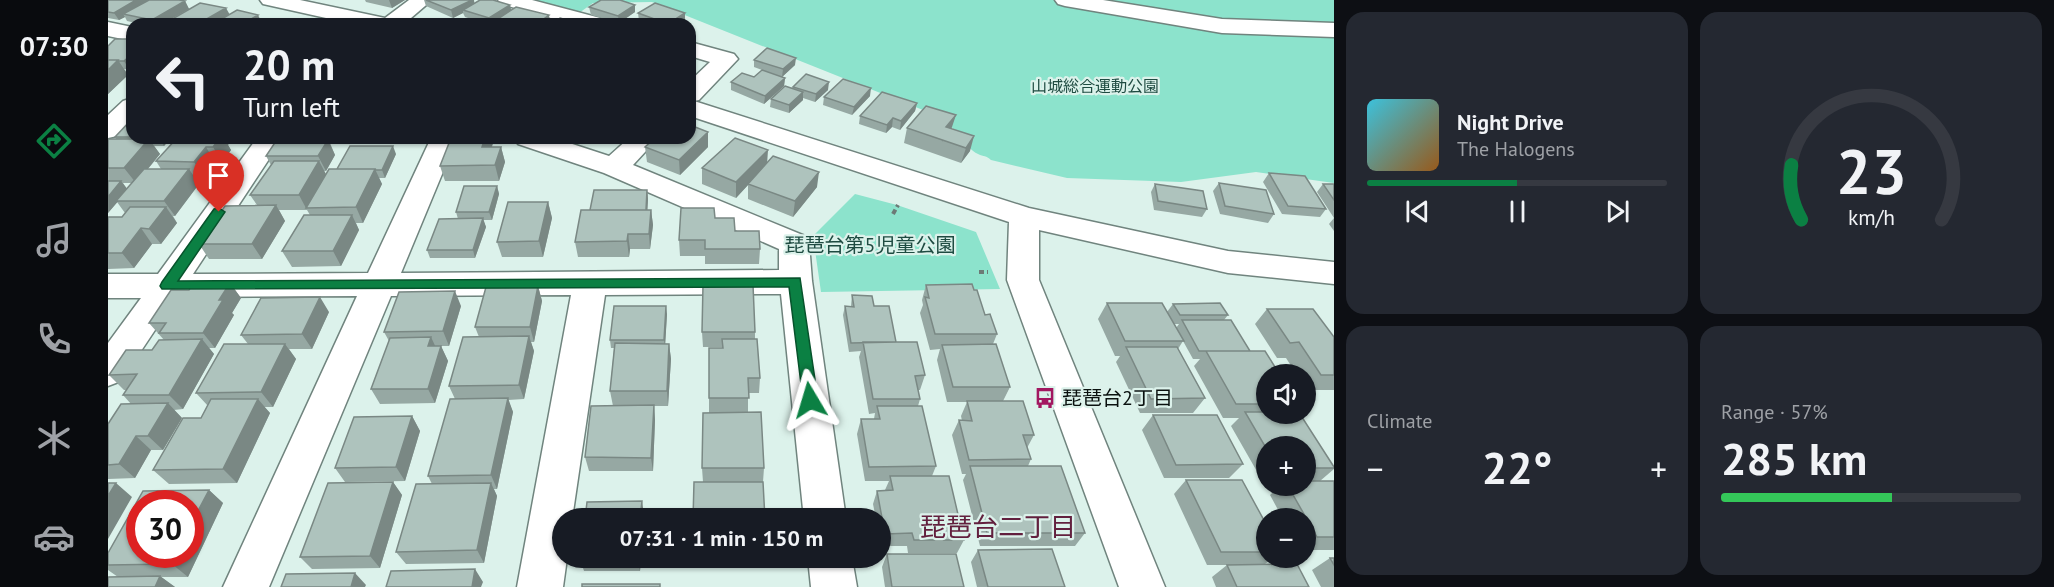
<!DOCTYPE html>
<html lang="en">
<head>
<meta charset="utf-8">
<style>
  :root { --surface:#171b24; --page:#242831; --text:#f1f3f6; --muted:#9ea1a6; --line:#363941; --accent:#0b8043 }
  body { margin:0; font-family:"PT Sans","Noto Sans JP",sans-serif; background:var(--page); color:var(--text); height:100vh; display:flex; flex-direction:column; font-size:22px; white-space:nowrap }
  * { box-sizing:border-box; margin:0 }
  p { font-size:20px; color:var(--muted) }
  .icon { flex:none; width:33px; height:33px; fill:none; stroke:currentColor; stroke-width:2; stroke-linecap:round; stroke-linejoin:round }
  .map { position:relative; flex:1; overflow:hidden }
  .panel { display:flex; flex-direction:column; gap:12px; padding:12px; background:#0d0f14; width:720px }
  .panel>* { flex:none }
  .hud { position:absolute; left:18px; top:18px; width:570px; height:126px; border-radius:18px; box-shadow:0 2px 4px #0004; background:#171b24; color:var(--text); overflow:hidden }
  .buttons { position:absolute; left:1148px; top:364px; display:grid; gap:12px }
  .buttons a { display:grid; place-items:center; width:60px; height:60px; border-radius:50%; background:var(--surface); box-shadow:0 2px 4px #0004; font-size:30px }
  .speed { position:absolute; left:18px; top:490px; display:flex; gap:12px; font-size:30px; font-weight:700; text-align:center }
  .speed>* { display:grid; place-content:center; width:78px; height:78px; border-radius:50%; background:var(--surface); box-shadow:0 2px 4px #0004; line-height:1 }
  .speed .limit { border:9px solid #d22; background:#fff; color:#111 }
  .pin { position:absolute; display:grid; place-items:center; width:51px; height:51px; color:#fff; margin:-62px -26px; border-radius:50% 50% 50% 0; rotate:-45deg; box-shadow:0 0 6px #0007 }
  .pin .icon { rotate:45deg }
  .me { position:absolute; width:66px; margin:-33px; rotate:353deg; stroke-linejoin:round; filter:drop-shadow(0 0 4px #0008) }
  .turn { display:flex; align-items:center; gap:21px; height:126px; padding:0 18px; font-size:27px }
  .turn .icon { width:78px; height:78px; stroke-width:2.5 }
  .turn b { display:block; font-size:42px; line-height:51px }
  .big { font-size:45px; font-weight:700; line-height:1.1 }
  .panel .card { flex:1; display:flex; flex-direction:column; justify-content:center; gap:9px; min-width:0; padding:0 21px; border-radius:18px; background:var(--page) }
  .panel .dial { align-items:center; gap:0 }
  .dial svg { height:156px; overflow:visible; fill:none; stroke:var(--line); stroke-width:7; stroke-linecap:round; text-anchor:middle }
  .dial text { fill:var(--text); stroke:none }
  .song { display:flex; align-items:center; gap:18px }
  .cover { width:72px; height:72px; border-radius:9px; background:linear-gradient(135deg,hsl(190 70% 55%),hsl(30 70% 35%)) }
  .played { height:6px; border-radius:3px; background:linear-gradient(90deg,var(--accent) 50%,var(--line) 50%) }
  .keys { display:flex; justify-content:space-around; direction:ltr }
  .heat { display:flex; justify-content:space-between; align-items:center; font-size:33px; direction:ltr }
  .charge { height:9px; border-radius:4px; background:linear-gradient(90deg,#34c759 57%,var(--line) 0) }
  .panel .tiles { flex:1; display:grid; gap:12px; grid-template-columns:repeat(2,1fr) }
  .trip { position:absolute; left:444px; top:508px; width:339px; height:60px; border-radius:30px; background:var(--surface); box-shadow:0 2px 4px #0004; font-weight:700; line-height:60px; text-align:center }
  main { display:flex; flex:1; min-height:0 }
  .menu { display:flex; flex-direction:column; width:108px; justify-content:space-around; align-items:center; background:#090b0e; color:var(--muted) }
  .menu .icon { width:42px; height:42px }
  .menu .current { color:var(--accent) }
  .menu b { font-size:27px; color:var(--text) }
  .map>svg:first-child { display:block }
  .green { fill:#8ce3cc }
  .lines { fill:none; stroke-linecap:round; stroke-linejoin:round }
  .minor-casing { stroke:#70847e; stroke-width:3 }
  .path { stroke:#6c7a76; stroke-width:4; stroke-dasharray:5 3; stroke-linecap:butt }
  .minor { fill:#fff; fill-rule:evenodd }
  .wall { fill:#96a8a3; fill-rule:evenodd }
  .shaded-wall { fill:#7a8884 }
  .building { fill:#aec3bd; stroke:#7a8884; stroke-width:1.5 }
  .route { fill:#0b8043; stroke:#07532c; stroke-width:1.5 }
  .labels { text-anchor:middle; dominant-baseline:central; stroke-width:4.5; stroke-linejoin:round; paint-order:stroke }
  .far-park-label { font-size:16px; fill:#1e4b41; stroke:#dcf2eb }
  .park-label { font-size:20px; fill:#1e4b41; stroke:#dcf2eb }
  .poi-label { font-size:20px; fill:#0a110f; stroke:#dcf2eb; text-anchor:start }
  .near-neighbourhood-label { font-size:26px; fill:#62203e; stroke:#dcf2eb }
</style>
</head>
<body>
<main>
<nav class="menu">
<b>07:30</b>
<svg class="icon current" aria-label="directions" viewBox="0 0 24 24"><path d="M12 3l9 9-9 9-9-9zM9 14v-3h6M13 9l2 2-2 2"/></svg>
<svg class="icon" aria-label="music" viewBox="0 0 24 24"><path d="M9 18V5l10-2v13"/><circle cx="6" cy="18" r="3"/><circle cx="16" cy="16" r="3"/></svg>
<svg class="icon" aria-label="phone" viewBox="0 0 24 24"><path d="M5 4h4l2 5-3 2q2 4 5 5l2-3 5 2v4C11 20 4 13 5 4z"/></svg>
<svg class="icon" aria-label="climate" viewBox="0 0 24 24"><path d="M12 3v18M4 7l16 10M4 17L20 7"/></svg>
<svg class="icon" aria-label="car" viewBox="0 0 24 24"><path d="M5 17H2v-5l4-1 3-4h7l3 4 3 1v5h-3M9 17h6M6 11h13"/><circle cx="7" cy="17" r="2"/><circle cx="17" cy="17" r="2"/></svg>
</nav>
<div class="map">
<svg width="1226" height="587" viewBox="0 0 1226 587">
  <rect width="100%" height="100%" fill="#dcf2eb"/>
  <!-- green -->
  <path class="green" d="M423,0H1226V183L1148,172L1073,182L959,178L883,160C878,155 876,157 870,154C857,148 846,124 830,116L544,2L485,3L471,13Z
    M747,194L789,205L868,232L892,289L713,292L705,236Z"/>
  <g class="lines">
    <defs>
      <path id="minor" d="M152,0H192L277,18L301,0H324L296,24H245L155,4Z
        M390,0H424L496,19L499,24H464L393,4Z
        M947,0H995L1114,19L1226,23V37L1114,33L957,6L950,4Z
        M0,22L24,27V41L0,36Z
        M582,42L626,54L630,59L591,100L586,101L921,208L1120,251L1226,262V284L1120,273L931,230V280L1057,587H1011L899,280L901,222L582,116V81L602,62L582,56Z
        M24,98V120L9,136L0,138V115L15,101Z
        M149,138H175L85,274L260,273L323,138H349L293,273L671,270V249L496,173L410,144L406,138H446L501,156L521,138H550L525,165L697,236L701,243L704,281L738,519H696L673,294L497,295L464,519H454V558H459L455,587H409L463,295L283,296L161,587H115L249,296L69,297L13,381L0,386V343L33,298H0V274H50Z
        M700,558H744L749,587H703Z"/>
    </defs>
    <!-- minor casing -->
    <use href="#minor" class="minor-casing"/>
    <!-- path -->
    <path class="path" d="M785,214L790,205
      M871,272H880"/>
    <!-- minor -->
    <use href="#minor" class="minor"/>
  </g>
  <!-- wall -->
  <path class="wall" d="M0,0L77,1L81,9L54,24H32L19,21L17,17L11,20L0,18Z
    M257,0H297L284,8L258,2Z
    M316,0H366V3L403,10L442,23L440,24H389V22L385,24H378L357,17L355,13L345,18L318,6Z
    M527,5V12L511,23L483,15L481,7Z
    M530,13L577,20L572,24H540L531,21Z
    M24,39V66L21,69H16L20,75L0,94V46Z
    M646,60L687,65L674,77L677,78L676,86L656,104L623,90V82L646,77L654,70L646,67Z
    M685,87L720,90L707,102L695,98V100L681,113L662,107L663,99L685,88Z
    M762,96L744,115L715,105L716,97Z
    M809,103L807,111L792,130L784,127L778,133L751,124L752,116Z
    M24,119V138H63L56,146H46L52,154L40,169H53L48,161L69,138H120L122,141L120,145L123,150L114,162H107L96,177H87L91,184L67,216H65L69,223L53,244H44L26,268L0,269V217H14L17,213L9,202L0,213V139H8L7,137ZM15,183H24L19,189Z
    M799,128L844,129L862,151L853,163L796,143Z
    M600,132V147L572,175L539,162L537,147Z
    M170,138H220L227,155L218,171H216L218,175L229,169L288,154L277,178H271L274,184L255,223H248L251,230L233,266L184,267L174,251L202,215L199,210H171L177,221L154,259H101L91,244L149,205L142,195L163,165L158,156Z
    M253,138H295L293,142L255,143Z
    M377,138H385L386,140L384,147H393L397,162L391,181H337L332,166Z
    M660,162L709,187L685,217L640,199V185L628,198L594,184V168Z
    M1161,173L1218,209L1212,217L1174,214L1155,182Z
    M1111,183L1166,214L1160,223L1112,214L1105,191Z
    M1047,184L1099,209L1094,217L1046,210L1043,192Z
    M1215,184H1226V231L1221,224L1226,218L1209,192Z
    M389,186L391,194L384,220H375L378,227L367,258H322L319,250L350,219L348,212Z
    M539,190L540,199L539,210H543L545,225L542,249H522L521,257H470L467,242L482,210Z
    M440,202L444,218L435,257H394L389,242Z
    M607,218L627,231L652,249L651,264H597V256H572L571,240Z
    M122,283L133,298L124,313L126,315L107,348H101L106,354L75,409L66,410L74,418L55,450H43L27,478L0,479V424L23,404L15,395L19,390H16L1,375L44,350L56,340L41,323L81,290Z
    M818,285L866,290L877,315L889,334L885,344L902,387L895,401L926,435L919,448L923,459L920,466L977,533L967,546H872L855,480L858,474H854L844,435L851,420L854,421L853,416L859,402H839L829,360L832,349L822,350L812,313L815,305L814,300Z
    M430,286L434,301L426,342H423L426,351L416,399L400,400L405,412L389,489H386L389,496L376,563L298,564L288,552L324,484L320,476L347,399L341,386L371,337L367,327Z
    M744,295L766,306L788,342L817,375L812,390H810L812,399L810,406L828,466L824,476L856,540L849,553H800L799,546H772V519H768L765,504L769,491L777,490L781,481H757L749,434L753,419H766L767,413L761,414L751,357L753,351L741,352L735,315L737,306H743Z
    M999,303L1068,328L1071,324H1066L1059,312L1065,304L1120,315L1116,320L1158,375V414L1226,467V469L1212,481H1226V550H1197V519H1175L1162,495L1172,486H1197V447H1158V482H1155L1123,426L1131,418H1115L1086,366L1092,359H1085L1075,341L1070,349L1097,398L1085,413H1032L1008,362L1012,356H1007L990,319Z
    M353,306L341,346H333L340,361L327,403L272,404L263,389L281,341L276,332Z
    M1159,309L1226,337V390H1199L1197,387V375H1189L1178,358H1169L1147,324Z
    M221,312L204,349H181L188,359L165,407H156L162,413L129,483L61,484L45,470L93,418L100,406L88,393L140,344L133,335Z
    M559,314L557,344H561L563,359L560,406H546L547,420L545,471H481L477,457L505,406L502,391L506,348H503L502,340Z
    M594,332H647V339L652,378L651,393H640V412L656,468L655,482H595L594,468L601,413V398L614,347H595Z
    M1045,415L1135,464L1121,478H1056L1034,430Z
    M304,416L312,431L297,481L237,482L227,468Z
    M1078,480L1158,524V558H1165L1157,564L1201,587H1108L1104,577L1119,565H1145H1099L1066,494Z
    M285,482L294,495L272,568L204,569L192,557Z
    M101,490L115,503L80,577H53L67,587H47L10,577L0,570V553Z
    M870,550L957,587H869L863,562Z
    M779,554L856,587H777L774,567Z
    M533,558L532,571H476L472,559Z
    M584,558H658L657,567L585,566Z
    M1222,558H1226V587H1213L1204,570Z"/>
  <!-- shaded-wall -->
  <path class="shaded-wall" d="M28,0H40L41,3L15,14L17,17L11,20L6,13Z
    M281,0H297L284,8Z
    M364,0H366L367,7L355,10V13L345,18L343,10Z
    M77,1L81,9L54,24H46L44,20Z
    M402,5L404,13L388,20L389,22L385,24H382L381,18Z
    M527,5V12L511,23L510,16Z
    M118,8L122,15L107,24H90Z
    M577,13V20L572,24H560Z
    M150,15L154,23L152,24H135Z
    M441,15L442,23L440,24H429Z
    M24,54V66L21,69L16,61Z
    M688,58L687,65L674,77L675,69Z
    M10,60L20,75L0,94V70Z
    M677,78L676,86L656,104L657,96Z
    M721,82L720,90L707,102L708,94Z
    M763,88L762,96L744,115L746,107Z
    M695,92V100L681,113V105Z
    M809,103L807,111L792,130L793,121Z
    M848,115L843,130L834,142L838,127Z
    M785,118L784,127L778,133L779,125Z
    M600,132V147L572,175L571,160Z
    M866,136L862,151L853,163L858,148Z
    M51,138H63L56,146Z
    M108,138H120L122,141L120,145L123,150L114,162L105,147Z
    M204,138H220V139L210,155L203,140Z
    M377,138H385L386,140L378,162L374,147Z
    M41,139L52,154L28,183L16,168Z
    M220,140L227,155L218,171L210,156Z
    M285,146L288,154L277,178L274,170Z
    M98,147L107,162L96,177L86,162Z
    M393,147L397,162L391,181L387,165Z
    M660,150L659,165L640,184V185L628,198V182Z
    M211,161L219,176L198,208L199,210L191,195Z
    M81,169L91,184L67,216L56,201Z
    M267,169L274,184L255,223L248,207Z
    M711,172L709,187L685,217L687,201Z
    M13,181L20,190L0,213V197Z
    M389,186L391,194L384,220L381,212Z
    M539,190L540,199L539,220L538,211Z
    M440,202L444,218L435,257L431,241Z
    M168,205L177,221L154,259L144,244Z
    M58,207L69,223L53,244L41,229Z
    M543,210L545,225L542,249L541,234Z
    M244,215L251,230L233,266L225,251Z
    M375,218L378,227L367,258L365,250Z
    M33,228L44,244L26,268L14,253Z
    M520,234L522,249L521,257L519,241Z
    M122,283L133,298L124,313L126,315L107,348L95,333L111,300Z
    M430,286L434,301L426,342L422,327Z
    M347,291L353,306L341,346L335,331Z
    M212,297L221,312L204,349L194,334Z
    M558,306L559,314L557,348L556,340Z
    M421,336L426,351L416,399L411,385Z
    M323,337L330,352L320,346Z
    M94,339L106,354L75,409L61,395Z
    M177,344L188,359L165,407L153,392Z
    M561,344L563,359L560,406L559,391Z
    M333,346L340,361L327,403L320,389Z
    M400,398L405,412L389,489L383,475Z
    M150,399L162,413L129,483L115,469Z
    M60,403L74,418L55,450L40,436Z
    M546,405L547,420L545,471L543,458Z
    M304,416L312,431L297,481L288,467Z
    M28,436L43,450L27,478L11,464Z
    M285,482L294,495L272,568L262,556Z
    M8,483L24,497L0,539V496Z
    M383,483L389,496L376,563L369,550Z
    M101,490L115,503L80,577L64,564L68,555H82V526Z
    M534,501L536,514V519H532Z
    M529,558H533L532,571Z
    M367,569L375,582L373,587H364Z
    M247,573L258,585L257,587H243Z
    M52,576L67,587H47Z"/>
  <!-- building -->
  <path class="building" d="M0,0H28L6,13L0,12Z
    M41,0H71L77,1L44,20L15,14Z
    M318,0H364L343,10Z
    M372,0H385L402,5L381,18L355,10Z
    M493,0H512L527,5L510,16L481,7Z
    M92,3L118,8L90,24H69L59,22Z
    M547,3L577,13L560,24L530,13Z
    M408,7L441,15L429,24H405L388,20Z
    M129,10L150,15L135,24H105Z
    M452,18L471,24H444Z
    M166,19L187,24H158Z
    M7,39H24V54L16,61H11L10,60H0V46Z
    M659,48L688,58L675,69L646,60Z
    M0,60H10L0,70Z
    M654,70L677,78L657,96L623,82L634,73L646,77Z
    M698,74L721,82L708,94L685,87Z
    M735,79L763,88L746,107L716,97Z
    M677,86L695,92L681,105L663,99Z
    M774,92L809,103L793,121L785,118L779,125L752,116Z
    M818,106L848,115L838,127L866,136L858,148L799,128Z
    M24,119V137H7Z
    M582,125L600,132L571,160L537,147L547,138H582Z
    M69,138H112L105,147H98L86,162L48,161Z
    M170,138H204L203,140H220L210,156H158Z
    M343,138H377L374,147H393L387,165L332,166Z
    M627,138L660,150L628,182L594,168Z
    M0,139H41L16,168H0Z
    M242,146H285L274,170H268L267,169H229Z
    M665,156L711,172L687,201L640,184Z
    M166,161H211L191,195H142Z
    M36,169H81L56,201H8Z
    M221,169H267L248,207L198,208Z
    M1161,173L1197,176L1218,209L1180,206Z
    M0,181H13L0,197Z
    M1111,183L1158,190L1166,214L1117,206Z
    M1047,184L1095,191L1099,209L1050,201Z
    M1215,184H1226V200Z
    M356,186H389L381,212H348Z
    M486,190H539L538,210H482Z
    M400,202H440L431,241L389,242Z
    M168,205L144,244H91L117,206Z
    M22,207H58L41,229L33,228L14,253H0V217H14Z
    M573,208H606L607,218H626L627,231H651L652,249H597V240H571Z
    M473,210H543L541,234H520L519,241L467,242Z
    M196,215H244L225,251H174Z
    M375,218L365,250H319L331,219Z
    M85,283H122L111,300H115L95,333H51L58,323H41L63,290H81Z
    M864,284L866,290H869L877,315L882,314L889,334H827L817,297L821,298L818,285Z
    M595,285H645L647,332H594Z
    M430,286L422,327H367L378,287Z
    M347,291L335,331L276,332L291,292Z
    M744,295L764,296L766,306H781L788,342L743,343L737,306L746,307Z
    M212,297L194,334L133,335L153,298Z
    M999,303H1054L1076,341H1017Z
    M1112,303L1120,315H1072L1065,304Z
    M506,306H558L556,340H502Z
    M1159,309H1205L1226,337V375H1213L1191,342L1182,343Z
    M1074,320H1123L1142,351H1091Z
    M421,336L411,385L341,386L355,337Z
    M323,337L320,346H333L320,389H263L282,338Z
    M94,339L61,395H15L29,374L1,375L18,350H44L51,340Z
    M614,339H649L652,378H640L641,398H601V348H615Z
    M755,342H809L817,375L807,376L812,399H765Z
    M507,343L561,344L559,391H502Z
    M116,344H177L153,392L88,393Z
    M888,344L902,387H845L834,345Z
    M1018,347H1069L1097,398L1043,399Z
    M1098,351H1157L1172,375H1158V404H1128Z
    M400,398L383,475L320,476L342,399Z
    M103,399H150L115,469L45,470L75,418H93Z
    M859,401H915L926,435H915L923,459L861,460L851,420L864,421Z
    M60,403L40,436H28L11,464L0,465V424L13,404Z
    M546,405L543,458L477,457L483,406Z
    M769,406H814L828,466L761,467L753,419H772Z
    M653,412L656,468H594L595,413Z
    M1137,412H1158V414H1192L1226,467V468H1197V447H1158V448Z
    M1045,415H1109L1135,464L1068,465Z
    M304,416L288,467L227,468L246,417Z
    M862,466H953L977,533H879Z
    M782,476H841L856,540H806L804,533L777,534L769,491L785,490Z
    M1078,480H1134L1158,524V552H1113Z
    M1197,481H1226V537H1209L1180,486H1197Z
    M285,482L262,556L192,557L220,483Z
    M586,482H655L657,519H585Z
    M0,483H8L0,496Z
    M383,483L369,550L288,552L308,484Z
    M101,490L82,526V504H32V555H68L64,564L0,565V553L35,491Z
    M534,501L532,519H477L479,502Z
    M944,549L957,587H880L870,550Z
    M779,554H848L856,587H784Z
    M472,558H529L472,559Z
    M1222,558H1226V565Z
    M1189,564L1201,587H1129L1119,565Z
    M367,569L364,587H278L283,571Z
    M247,573L243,587H173L178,574Z
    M52,576L47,587H0V577Z
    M474,584H552V587H474Z"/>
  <!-- route -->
  <path class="route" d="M111,208L117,212L70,281L692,278L710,400L708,405L702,407L697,405L695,400L681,287L54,289L52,286L54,282L106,209Z"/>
  <!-- icons -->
  <defs>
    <symbol id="bus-bare" viewBox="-9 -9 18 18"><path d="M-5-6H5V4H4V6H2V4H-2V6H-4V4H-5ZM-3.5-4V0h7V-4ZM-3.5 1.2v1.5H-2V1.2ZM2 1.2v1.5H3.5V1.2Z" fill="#a21760" stroke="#dcf2eb" stroke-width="2.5" paint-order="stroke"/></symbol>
  </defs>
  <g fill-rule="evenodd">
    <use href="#bus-bare" x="922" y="383" width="30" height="30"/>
  </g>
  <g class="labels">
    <!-- far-park labels -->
    <g class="far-park-label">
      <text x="987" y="86">山城総合運動公園</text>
    </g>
    <!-- park labels -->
    <g class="park-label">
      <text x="762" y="245">琵琶台第5児童公園</text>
    </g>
    <!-- poi labels -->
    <g class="poi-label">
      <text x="954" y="398">琵琶台2丁目</text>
    </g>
    <!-- near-neighbourhood labels -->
    <g class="near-neighbourhood-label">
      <text x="890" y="526">琵琶台二丁目</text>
    </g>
  </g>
</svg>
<div class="buttons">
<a><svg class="icon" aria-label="sound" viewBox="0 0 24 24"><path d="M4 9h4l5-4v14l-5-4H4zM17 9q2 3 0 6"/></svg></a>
<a>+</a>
<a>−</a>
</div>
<div class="speed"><div class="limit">30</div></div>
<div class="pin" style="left:111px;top:212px;background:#d93025"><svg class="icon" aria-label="arrive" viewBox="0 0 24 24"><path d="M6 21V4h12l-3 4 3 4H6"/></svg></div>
<svg class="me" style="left:702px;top:400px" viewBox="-20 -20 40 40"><path d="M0-17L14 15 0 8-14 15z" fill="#0b8043" stroke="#fff" stroke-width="4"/></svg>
<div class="trip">07:31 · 1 min · 150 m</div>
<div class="hud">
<div class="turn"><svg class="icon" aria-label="left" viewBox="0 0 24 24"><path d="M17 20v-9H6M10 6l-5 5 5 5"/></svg><div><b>20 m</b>Turn left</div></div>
</div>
</div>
<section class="panel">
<div class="tiles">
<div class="card">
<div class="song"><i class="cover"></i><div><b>Night Drive</b><p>The Halogens</p></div></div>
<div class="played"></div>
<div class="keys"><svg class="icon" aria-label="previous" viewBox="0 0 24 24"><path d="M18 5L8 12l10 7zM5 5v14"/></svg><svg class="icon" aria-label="pause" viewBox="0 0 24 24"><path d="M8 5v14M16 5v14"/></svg><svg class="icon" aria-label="next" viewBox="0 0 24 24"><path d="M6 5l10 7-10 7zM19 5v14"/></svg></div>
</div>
<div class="card dial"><svg viewBox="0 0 100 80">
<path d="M14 69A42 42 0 1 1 86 69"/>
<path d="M14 69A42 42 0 0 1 9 41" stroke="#0b8043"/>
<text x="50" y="56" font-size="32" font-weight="700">23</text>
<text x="50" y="72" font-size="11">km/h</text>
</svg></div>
<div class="card"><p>Climate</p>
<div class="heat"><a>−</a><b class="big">22°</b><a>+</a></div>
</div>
<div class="card"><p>Range · 57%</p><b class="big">285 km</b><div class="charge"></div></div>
</div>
</section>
</main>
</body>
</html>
